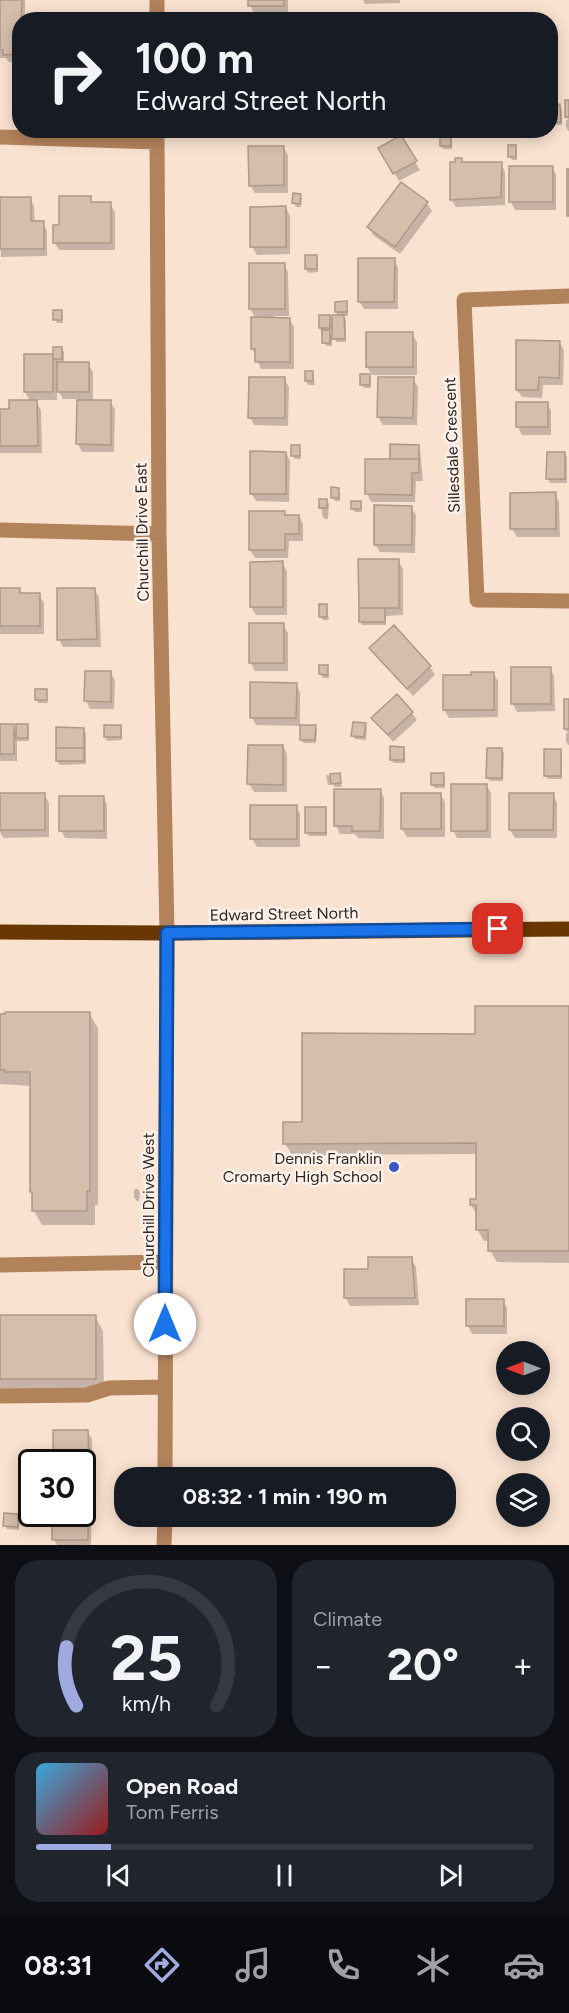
<!DOCTYPE html>
<html lang="en">
<head>
<meta charset="utf-8">
<style>
  :root { --surface:#171b24; --page:#20242c; --text:#f1f3f6; --muted:#9ea1a6; --line:#363941; --accent:#9fabe0 }
  body { margin:0; font-family:Figtree,sans-serif; background:var(--page); color:var(--text); height:100vh; display:flex; flex-direction:column; font-size:22px; white-space:nowrap }
  * { box-sizing:border-box; margin:0 }
  p { font-size:20px; color:var(--muted) }
  .icon { flex:none; width:33px; height:33px; fill:none; stroke:currentColor; stroke-width:2; stroke-linecap:round; stroke-linejoin:round }
  .map { position:relative; height:1545px; overflow:hidden }
  .details { display:flex; flex-direction:column; gap:15px; padding:15px; background:#0d0f14; flex:1 }
  .details>* { flex:none }
  .hud { position:absolute; left:12px; top:12px; width:546px; height:126px; border-radius:24px; box-shadow:0 3px 15px #0003; background:#171b24; color:var(--text); overflow:hidden }
  .needle { width:39px; rotate:270deg }
  .controls { position:absolute; left:496px; top:1341px; display:grid; gap:12px }
  .controls a { display:grid; place-items:center; width:54px; height:54px; border-radius:50%; background:var(--surface); box-shadow:0 3px 15px #0003; font-size:30px }
  .speed { position:absolute; left:18px; top:1449px; display:flex; gap:12px; font-size:30px; font-weight:700; text-align:center }
  .speed>* { display:grid; place-content:center; width:78px; height:78px; border-radius:50%; background:var(--surface); box-shadow:0 3px 15px #0003; line-height:1 }
  .speed .limit { border:3px solid #111; border-radius:9px; background:#fff; color:#111 }
  .pin { position:absolute; display:grid; place-items:center; width:51px; height:51px; color:#fff; margin:-26px; border-radius:12px; box-shadow:0 3px 9px #0006 }
  .me { position:absolute; width:66px; margin:-33px; rotate:0deg; stroke-linejoin:round; filter:drop-shadow(0 0 4px #0008) }
  .turn { display:flex; align-items:center; gap:21px; height:126px; padding:0 24px; font-size:27px }
  .turn .icon { width:78px; height:78px; stroke-width:2.5 }
  .turn b { display:block; font-size:42px; line-height:51px }
  .big { font-size:45px; font-weight:700; line-height:1.1 }
  .details .widget { flex:1; display:flex; flex-direction:column; justify-content:center; gap:9px; min-width:0; padding:0 21px; border-radius:24px; background:var(--page) }
  .details .dial { align-items:center; gap:0 }
  .dial svg { height:156px; overflow:visible; fill:none; stroke:var(--line); stroke-width:7; stroke-linecap:round; text-anchor:middle }
  .dial text { fill:var(--text); stroke:none }
  .song { display:flex; align-items:center; gap:18px }
  .cover { width:72px; height:72px; border-radius:9px; background:linear-gradient(135deg,hsl(200 70% 55%),hsl(0 70% 35%)) }
  .played { height:6px; border-radius:3px; background:linear-gradient(90deg,var(--accent) 15%,var(--line) 15%) }
  .keys { display:flex; justify-content:space-around; direction:ltr }
  .heat { display:flex; justify-content:space-between; align-items:center; font-size:33px; direction:ltr }
  .details .tiles { flex:1; display:grid; gap:15px; grid-template-columns:1fr 1fr }
  .widget:last-child { grid-column:span 2 }
  .trip { position:absolute; left:114px; top:1467px; width:342px; height:60px; border-radius:24px; background:var(--surface); box-shadow:0 3px 15px #0003; font-weight:700; line-height:60px; text-align:center }
  .tabs { display:flex; height:96px; justify-content:space-around; align-items:center; background:#090b0e; color:var(--muted) }
  .tabs .icon { width:42px; height:42px }
  .tabs .active { color:var(--accent) }
  .tabs b { font-size:27px; color:var(--text) }
  .map>svg:first-child { display:block }
  .shadow { fill:#0003 }
  .building { fill:#d5beac; stroke:#ae9887; stroke-width:1.5 }
  .lines { fill:none; stroke-linecap:round; stroke-linejoin:round }
  .minor { stroke:#b2825b; stroke-width:15 }
  .major { stroke:#693802; stroke-width:15 }
  .route-casing { stroke:#114b97; stroke-width:15 }
  .route { stroke:#1a73e8; stroke-width:10 }
  .poi-dot { fill:#3b54c6; stroke:#fcf2eb; stroke-width:2 }
  .labels { text-anchor:middle; dominant-baseline:central; stroke-width:5; stroke-linejoin:round; paint-order:stroke }
  .street-label { font-size:16px; fill:#2f261f; stroke:#fcf2eb }
  .poi-label { font-size:16px; fill:#2f261f; stroke:#fcf2eb; text-anchor:end }
</style>
</head>
<body>
<div class="map">
<svg width="569" height="1545" viewBox="0 0 569 1545">
  <rect width="100%" height="100%" fill="#fae2d0"/>
  <!-- shadow -->
  <path class="shadow" d="M0,0H25V20H20V62H9L6,58H0Z
    M250,0H288V14L254,13L250,5Z
    M363,0H400V3L365,4Z
    M550,57L556,65V106H559L562,110V125H550Z
    M569,101V131H568L566,127V120H568L566,116Z
    M259,130H297V136H262Z
    M450,135L452,139V149H443L441,146Z
    M400,137L420,170L399,181L380,149Z
    M515,146L517,150V160H512L509,156Z
    M283,147L288,155V193H255L250,185Z
    M461,159L464,164H501L505,172V205L456,207L451,199Z
    M552,167L556,175V210H515L511,202Z
    M401,184L427,203L432,211L400,254L373,235L369,227Z
    M300,195L302,199L301,207H296L294,203Z
    M0,198H30L34,206L35,223H43L47,231V256L1,257Z
    M90,198L93,204H110L115,212V250H59L54,242L60,227Z
    M286,208L290,216V254L257,255L252,247Z
    M316,257L318,260V272L308,273L306,269Z
    M394,260L398,268V309H364L359,301Z
    M284,264L288,272L289,316H274V319H289L294,327V369H261L252,348L256,319L250,308Z
    M336,303H346L348,307V316H343L346,320V342H336L334,331H329L332,336V346H326L320,328L329,317L334,324L338,316L336,312Z
    M61,311L63,323H57L55,319Z
    M412,334L417,342V375H372L367,367Z
    M559,342L564,350L563,385H543L542,398L522,397L517,390Z
    M61,348L64,352V364H88L93,372V401L110,402L115,409L114,452H82L78,444V399H63L57,389V400H35L41,410L42,453H0V410H11L31,402L25,392Z
    M306,373H313L315,385H308L306,381Z
    M369,376L371,388H364L362,384Z
    M284,379L289,387L288,426L254,425L250,417Z
    M413,379L418,387L417,425H383L378,417Z
    M547,403L551,411V435H522L518,427Z
    M418,446L420,450L423,481H416L415,502H371L367,494L393,461Z
    M299,447L301,459H295L293,455Z
    M286,453L290,461L289,502L256,501L251,493Z
    M548,453H565L567,457V483H550L548,479Z
    M338,489L340,493V501H335L333,497Z
    M555,494L559,502L560,537H517L512,529Z
    M321,500H327L329,504L328,519H324L322,515Z
    M360,502L362,512H355L353,509Z
    M411,507L416,515L415,553L380,552L375,544Z
    M251,512H284L286,516H299L303,524V541H289L288,558H255L250,550Z
    M398,561L403,569V615L386,616V625H362L360,622Z
    M282,563L287,571V615H256L251,607Z
    M94,589L99,597L101,647H63L59,639Z
    M0,590H19L22,595H39L44,603V634H0Z
    M326,606L329,620H323L320,616Z
    M283,625L288,633V671H255L251,663Z
    M371,648L430,667L435,675L413,696L376,656Z
    M327,667L329,678H323L320,674Z
    M550,668L554,676L555,711L517,712L513,704Z
    M110,672L115,680L114,709H90L86,701Z
    M494,674L498,681V717L449,718L444,710L472,676Z
    M296,684L300,692V726L256,725L252,718Z
    M46,691L48,703H38L36,699Z
    M569,700V745H568L566,741V733H568L565,729Z
    M412,713L417,720L393,742L373,718Z
    M365,725L367,728L366,740L355,739L353,736Z
    M0,726H13L17,734L27,726L29,730V741H17V761H0Z
    M120,726L122,730V740L107,741L105,737Z
    M315,726L317,730L316,743H304L301,740Z
    M83,730L86,733V764L60,765L57,761Z
    M283,746L287,754V792H254L249,784Z
    M403,748L405,752V763H394L391,760Z
    M502,750L504,753L503,781H490L487,777Z
    M560,750L562,754V779H548L546,776Z
    M443,774L445,778V788H435L432,785Z
    M326,775H328L333,782L339,775L342,787H335L330,779V785H328Z
    M486,785L491,793V838H457L453,830Z
    M380,790L384,798V839L358,838L355,834H340L336,826Z
    M402,794H440L445,802V837H407L402,829Z
    M0,795H45L49,803V837L3,838L0,832Z
    M553,795L557,803V838H515L510,830Z
    M103,797L107,805V839L65,838L61,830Z
    M296,806L300,814V847H257L252,839Z
    M325,808L327,812V836H309L307,833Z
    M569,1007V1263L497,1262L490,1251V1241H484L477,1229L478,1216L471,1205L477,1201V1154L292,1155L285,1143L303,1124L477,1035Z
    M89,1013L98,1028V1205H95V1225H42L34,1211V1196L31,1191V1086L0,1084V1016Z
    M134,1189H138L140,1192L139,1201H137L134,1197Z
    M411,1259L416,1267L419,1305L350,1306L346,1298L369,1270Z
    M503,1300L507,1308V1334H472L468,1326Z
    M0,1316H95L103,1331L104,1393H0Z
    M54,1431H87L92,1439V1486H82V1462H54Z
    M87,1497L92,1505L91,1545H57L54,1540V1514H82Z
    M17,1515L20,1519L19,1530L7,1529L5,1525Z"/>
  <!-- building -->
  <path class="building" d="M0,0H22L20,54L3,55V50H0Z
    M248,0H284V6H248Z
    M57,16L109,17V20H57Z
    M250,17H297V20H250Z
    M550,55H552V103H550Z
    M565,100H569V117H565Z
    M560,104L561,122H550V105Z
    M440,134H451V146H440Z
    M401,135L417,161L393,174L378,148Z
    M508,145H516V157H508Z
    M248,146H284V185L249,186Z
    M455,158H462V162H502L501,197L450,200V162H455Z
    M509,166H553V202H509Z
    M567,169H569V216H567Z
    M401,182L428,202L395,247L367,227Z
    M293,193L301,194L300,204L292,203Z
    M59,196H91V202H111V243H53V225H59Z
    M0,197H31V221H44V249H0Z
    M286,206V247H250V207Z
    M305,255H317V269H305Z
    M358,258H395L394,302H358Z
    M249,263H285V309H249Z
    M347,301V312H335V302Z
    M53,310H62V320H53Z
    M319,315H330V328H319Z
    M332,315H344L345,339H332Z
    M251,317L290,318V362H255V349H251Z
    M322,330H330V343H322Z
    M366,332H413V367H366Z
    M516,340L560,341L559,378L539,377L538,390H516Z
    M53,347H62V359H53Z
    M24,354H53V392H24Z
    M57,362H89V392H57Z
    M305,371H313V381H305Z
    M360,374H370V385H360Z
    M249,377H285V418H248Z
    M378,377H414L413,418L377,417Z
    M9,400H37L38,446H0V409H9Z
    M77,400H111V445L76,444Z
    M516,402H548V427H516Z
    M390,444L419,445V459H390Z
    M291,445H300V456H291Z
    M250,451L286,452V494H250Z
    M547,452H565V479H546Z
    M365,459H419V473H412V495L365,494Z
    M331,487L339,488V498H331Z
    M556,492V529H510V493Z
    M319,499H327V508H319Z
    M351,501H361V509H351Z
    M374,505L412,506V545H374Z
    M249,511H285V515H299V534H285V550H249Z
    M358,559H399V608H359Z
    M283,561V607H250V562Z
    M0,588H20V593H40V626H0Z
    M57,588H95L97,639L57,640Z
    M319,604H327V617H319Z
    M359,608H385V622H359Z
    M249,623H284V663H249Z
    M394,625L431,666L407,689L369,648Z
    M319,665H328V675L319,674Z
    M511,667H551V704H511Z
    M85,671H111V702L84,701Z
    M471,672H494V710H443V675H471Z
    M250,682L297,683L296,718H250Z
    M35,689H47V700H35Z
    M397,694L413,712L388,735L371,718Z
    M564,699H569V729H564Z
    M353,722L366,723L364,737L351,736Z
    M0,724H14V754H0Z
    M16,724H28V738H16Z
    M104,725H121V737H104Z
    M300,725H316L315,740H300Z
    M56,727L84,728V748H56Z
    M248,745H283V785L247,784Z
    M390,746L404,747V760H390Z
    M56,748H84V761H56Z
    M487,748H502V778H486Z
    M544,749H561V776H544Z
    M340,773L341,783L331,784L330,774Z
    M431,773H444V785H431Z
    M451,784H487V831H451Z
    M334,789H381L380,831H352V826H334Z
    M0,793H45V830H0Z
    M401,793H441V829H401Z
    M509,793H554L553,830H509Z
    M59,796H104V831H59Z
    M250,805H297V839H250Z
    M305,807H326V833H305Z
    M475,1006H569V1251H488V1230H476V1205H470V1199H476V1143L283,1144V1122H302V1033L475,1034Z
    M5,1012H90V1191H87V1211H32V1192H30V1072H5V1070H0V1014H5Z
    M368,1257H412L415,1298H344V1269H368Z
    M466,1299H504V1326H466Z
    M0,1315H96V1379H0Z
    M53,1430H88L89,1478H82V1462H53Z
    M82,1496H88V1540H52V1514H82Z
    M4,1513L18,1514V1527L3,1526Z"/>
  <g class="lines">
    <!-- minor -->
    <path class="minor" d="M157,0V20
      M157,130L159,534L167,933L165,1478
      M0,137L157,142
      M569,296L464,300L477,600L569,601
      M0,530L159,534
      M0,1265L165,1262
      M0,1396L87,1395L109,1388L165,1387
      M164,1545L165,1516"/>
    <!-- major -->
    <path class="major" d="M0,932L167,933L569,929"/>
  </g>
  <g class="lines">
    <defs>
      <path id="route" d="M165,1324L167,933L498,929"/>
    </defs>
    <!-- route casing -->
    <use href="#route" class="route-casing"/>
    <!-- route -->
    <use href="#route" class="route"/>
  </g>
  <!-- markers -->
  <circle class="poi-dot" cx="394" cy="1167" r="6"/>
  <g class="labels">
    <!-- street labels -->
    <g class="street-label">
      <text transform="translate(452 445) rotate(-92)">Sillesdale Crescent</text>
      <text transform="translate(142 532) rotate(-91)">Churchill Drive East</text>
      <text transform="translate(284 914) rotate(-1)">Edward Street North</text>
      <text transform="translate(148 1205) rotate(-90)">Churchill Drive West</text>
    </g>
    <!-- poi labels -->
    <g class="poi-label">
      <text x="382" y="1158">Dennis Franklin<tspan x="382" dy="18">Cromarty High School</tspan></text>
    </g>
  </g>
</svg>
<div class="controls">
<a><svg class="needle" viewBox="-14 -14 28 28"><path d="M0-13l5 13h-10z" fill="#e53935"/><path d="M0 13l5-13h-10z" fill="#9ea1a6"/></svg></a>
<a><svg class="icon" aria-label="search" viewBox="0 0 24 24"><circle cx="10" cy="10" r="6"/><path d="M15 15l6 6"/></svg></a>
<a><svg class="icon" aria-label="layers" viewBox="0 0 24 24"><path d="M12 4l9 5-9 5-9-5zM3 14l9 5 9-5"/></svg></a>
</div>
<div class="speed"><div class="limit">30</div></div>
<div class="pin" style="left:498px;top:929px;background:#d93025"><svg class="icon" aria-label="arrive" viewBox="0 0 24 24"><path d="M6 21V4h12l-3 4 3 4H6"/></svg></div>
<svg class="me" style="left:165px;top:1324px" viewBox="-20 -20 40 40"><circle r="19" fill="#fff"/><path d="M0-13L10 11 0 6-10 11z" fill="#1a73e8"/></svg>
<div class="trip">08:32 · 1 min · 190 m</div>
<div class="hud">
<div class="turn"><svg class="icon" aria-label="right" viewBox="0 0 24 24"><path d="M7 20v-9h11M14 6l5 5-5 5"/></svg><div><b>100 m</b>Edward Street North</div></div>
</div>
</div>
<section class="details">
<div class="tiles">
<div class="widget dial"><svg viewBox="0 0 100 80">
<path d="M14 69A42 42 0 1 1 86 69"/>
<path d="M14 69A42 42 0 0 1 9 39" stroke="#9fabe0"/>
<text x="50" y="56" font-size="32" font-weight="700">25</text>
<text x="50" y="72" font-size="11">km/h</text>
</svg></div>
<div class="widget"><p>Climate</p>
<div class="heat"><a>−</a><b class="big">20°</b><a>+</a></div>
</div>
<div class="widget">
<div class="song"><i class="cover"></i><div><b>Open Road</b><p>Tom Ferris</p></div></div>
<div class="played"></div>
<div class="keys"><svg class="icon" aria-label="previous" viewBox="0 0 24 24"><path d="M18 5L8 12l10 7zM5 5v14"/></svg><svg class="icon" aria-label="pause" viewBox="0 0 24 24"><path d="M8 5v14M16 5v14"/></svg><svg class="icon" aria-label="next" viewBox="0 0 24 24"><path d="M6 5l10 7-10 7zM19 5v14"/></svg></div>
</div>
</div>
</section>
<nav class="tabs">
<b>08:31</b>
<svg class="icon active" aria-label="directions" viewBox="0 0 24 24"><path d="M12 3l9 9-9 9-9-9zM9 14v-3h6M13 9l2 2-2 2"/></svg>
<svg class="icon" aria-label="music" viewBox="0 0 24 24"><path d="M9 18V5l10-2v13"/><circle cx="6" cy="18" r="3"/><circle cx="16" cy="16" r="3"/></svg>
<svg class="icon" aria-label="phone" viewBox="0 0 24 24"><path d="M5 4h4l2 5-3 2q2 4 5 5l2-3 5 2v4C11 20 4 13 5 4z"/></svg>
<svg class="icon" aria-label="climate" viewBox="0 0 24 24"><path d="M12 3v18M4 7l16 10M4 17L20 7"/></svg>
<svg class="icon" aria-label="car" viewBox="0 0 24 24"><path d="M5 17H2v-5l4-1 3-4h7l3 4 3 1v5h-3M9 17h6M6 11h13"/><circle cx="7" cy="17" r="2"/><circle cx="17" cy="17" r="2"/></svg>
</nav>
</body>
</html>
